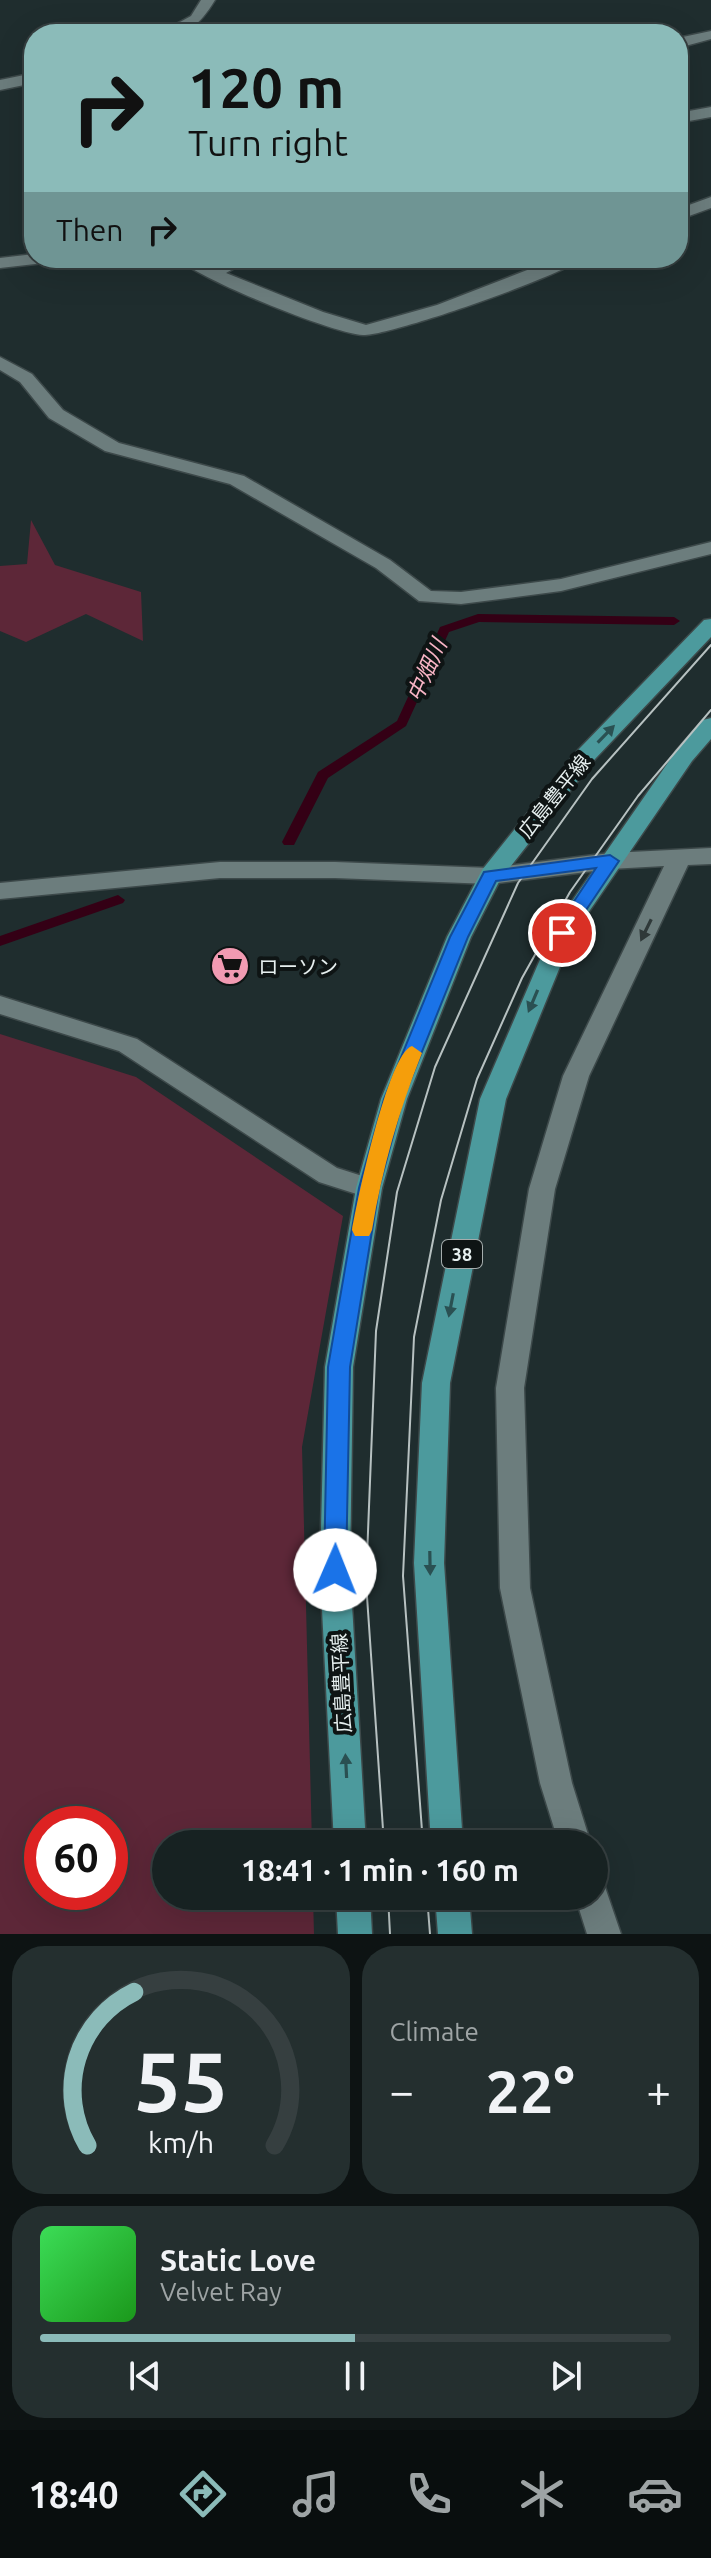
<!DOCTYPE html>
<html lang="en">
<head>
<meta charset="utf-8">
<style>
  :root { --surface:#172222; --page:#242f2f; --text:#f1f3f6; --muted:#9ea4a5; --line:#363f40; --accent:#8bbbb9 }
  body { margin:0; font-family:Ubuntu,"Noto Sans JP",sans-serif; background:var(--page); color:var(--text); height:100vh; display:flex; flex-direction:column; font-size:30px; white-space:nowrap }
  * { box-sizing:border-box; margin:0 }
  p { font-size:26px; color:var(--muted) }
  .icon { flex:none; width:44px; height:44px; fill:none; stroke:currentColor; stroke-width:2; stroke-linecap:round; stroke-linejoin:round }
  .map { position:relative; height:1934px; overflow:hidden }
  .details { display:flex; flex-direction:column; gap:12px; padding:12px; background:#0d1313; flex:1 }
  .details>* { flex:none }
  .hud { position:absolute; left:24px; top:24px; width:664px; height:244px; border-radius:32px; box-shadow:0 8px 32px #0002,0 0 0 2px var(--line); background:#8bbbb9; color:#111; overflow:hidden }
  .speed { position:absolute; left:24px; top:1806px; display:flex; gap:16px; font-size:40px; font-weight:700; text-align:center }
  .speed>* { display:grid; place-content:center; width:104px; height:104px; border-radius:50%; background:var(--surface); box-shadow:0 8px 32px #0002,0 0 0 2px var(--line); line-height:1 }
  .speed .limit { border:12px solid #d22; background:#fff; color:#111 }
  .pin { position:absolute; display:grid; place-items:center; width:68px; height:68px; color:#fff; margin:-34px; border:4px solid #fff; border-radius:50%; box-shadow:0 2px 8px #0007 }
  .me { position:absolute; width:88px; margin:-44px; rotate:1deg; stroke-linejoin:round; filter:drop-shadow(0 0 6px #0008) }
  .turn { display:flex; align-items:center; gap:28px; height:168px; padding:0 32px; font-size:36px }
  .turn .icon { width:104px; height:104px; stroke-width:2.5 }
  .turn b { display:block; font-size:56px; line-height:68px }
  .then { display:flex; align-items:center; height:76px; padding:0 32px; background:#0003; gap:16px; font-size:30px }
  .big { font-size:60px; font-weight:700; line-height:1.1 }
  .details .card { flex:1; display:flex; flex-direction:column; justify-content:center; gap:12px; min-width:0; padding:0 28px; border-radius:32px; background:var(--page) }
  .details .dial { align-items:center; gap:0 }
  .dial svg { height:208px; overflow:visible; fill:none; stroke:var(--line); stroke-width:7; stroke-linecap:round; text-anchor:middle }
  .dial text { fill:var(--text); stroke:none }
  .song { display:flex; align-items:center; gap:24px }
  .cover { width:96px; height:96px; border-radius:12px; background:linear-gradient(135deg,hsl(130 70% 55%),hsl(120 70% 35%)) }
  .played { height:8px; border-radius:4px; background:linear-gradient(90deg,var(--accent) 50%,var(--line) 50%) }
  .keys { display:flex; justify-content:space-around; direction:ltr }
  .heat { display:flex; justify-content:space-between; align-items:center; font-size:44px; direction:ltr }
  .details .tiles { flex:1; display:grid; gap:12px; grid-template-columns:1fr 1fr }
  .card:last-child { grid-column:span 2 }
  .trip { position:absolute; left:152px; top:1830px; width:456px; height:80px; border-radius:40px; background:var(--surface); box-shadow:0 8px 32px #0002,0 0 0 2px var(--line); font-weight:700; line-height:80px; text-align:center }
  .dock { display:flex; height:128px; justify-content:space-around; align-items:center; background:#090e0e; color:var(--muted) }
  .dock .icon { width:56px; height:56px }
  .dock .on { color:var(--accent) }
  .dock b { font-size:36px; color:var(--text) }
  .map>svg:first-child { display:block }
  .green { fill:#5d2738; fill-rule:evenodd }
  .lines { fill:none; stroke-linecap:round; stroke-linejoin:round }
  .stream { fill:#340015; fill-rule:evenodd }
  .minor-casing { stroke:#3d494a; stroke-width:3 }
  .major-casing { stroke:#3d494a; stroke-width:3 }
  .minor { fill:#6c7d7d; fill-rule:evenodd }
  .major { fill:#4c9a9d; fill-rule:evenodd }
  .tram { stroke:#b7c1c1; stroke-width:2 }
  .oneway { fill:#2a5052 }
  .oneway2 { fill:#2f3939 }
  .route { fill:#1a73e8; stroke:#114b97; stroke-width:2 }
  .slow { fill:#f59e0b }
  .labels { text-anchor:middle; dominant-baseline:central; stroke-width:8; stroke-linejoin:round; paint-order:stroke }
  .shield { fill:#0e1414; stroke:#a5adad; stroke-width:2 }
  .shield-label { font-size:18px; font-weight:bold; fill:#e6efef }
  .street-label { font-size:20px; fill:#e6efef; stroke:#0e1414 }
  .poi-label { font-size:20px; fill:#e6efef; stroke:#0e1414; text-anchor:start }
  .water-label { font-size:22px; font-style:italic; fill:#f8b4c5; stroke:#0e1414 }
</style>
</head>
<body>
<div class="map">
<svg width="711" height="1934" viewBox="0 0 711 1934">
  <rect width="100%" height="100%" fill="#1f2d2e"/>
  <!-- green -->
  <path class="green" d="M31,520L55,565L141,592L143,641L86,614L26,642L0,631V566L27,564Z
    M0,1034L136,1077L343,1216L302,1447L312,1844H166V1896H313L314,1934H0ZM110,1824V1892H42V1824Z"/>
  <g class="lines">
    <!-- stream -->
    <path class="stream" d="M478,614L674,617L680,621L674,625L479,622L449,632L406,726L328,778L294,845H284L282,842L318,772L397,721L440,627Z
      M118,895L125,900L123,903L0,946V936Z"/>
    <defs>
      <path id="minor" d="M201,0H215C199,26 189,34 158,34L191,16Z
        M711,31V39L678,48V38Z
        M34,73V83L0,90V80Z
        M711,107V117L678,123V113Z
        M711,197V208L678,220V209Z
        M34,254V258H53L44,263L0,268V258Z
        M177,258H198L213,266L229,258H252L226,273L323,312L366,325L437,305L558,258H582C565,275 389,336 363,335C334,334 196,278 177,258Z
        M0,357L32,374L63,410L119,443L244,476L390,560L431,591L461,592L561,579L711,542V554L561,591L461,604L419,601L376,568L230,484L105,451L49,418L20,382L0,370Z
        M711,848V864L688,865L589,1076L555,1189L524,1388L530,1588L572,1783L591,1844H559L540,1783L500,1588L496,1388L529,1189L563,1076L664,866L610,869L490,884L335,878H220L0,899V883L220,862H335L490,868L610,853Z
        M0,996L137,1039L337,1168L378,1181L382,1188L378,1195L369,1198L319,1182L119,1051L0,1014Z
        M594,1880L604,1884L621,1934H587L575,1896H594Z"/>
      <path id="major" d="M711,619V637L595,759L500,880L471,937L407,1099L382,1188L353,1367L350,1570L366,1844H334L320,1570L325,1367L356,1188L381,1099L447,937L482,870L579,749L704,620Z
        M711,718V739L692,761L573,935L506,1099L450,1383L444,1563L463,1844H431L414,1563L422,1383L480,1099L554,927L676,751L703,720Z
        M336,1896H370L372,1934H338Z
        M435,1896H469L472,1934H438Z"/>
    </defs>
    <!-- minor casing -->
    <use href="#minor" class="minor-casing"/>
    <!-- major casing -->
    <use href="#major" class="major-casing"/>
    <!-- minor -->
    <use href="#minor" class="minor"/>
    <!-- major -->
    <use href="#major" class="major"/>
    <!-- tram -->
    <path class="tram" d="M384,1844L366,1582L376,1331L397,1192L435,1067L518,883L592,779L711,645
      M423,1844L403,1576L414,1337L441,1200L477,1079L522,978L570,892L638,796L711,710
      M388,1896L390,1934
      M427,1896L430,1934"/>
  </g>
  <!-- one-way arrows -->
  <defs><path id="oneway-solid" d="M-6-.8H1V-3.2L6.5 0L1 3.2V.8H-6Z" transform="scale(2)"/></defs>
  <g class="oneway">
    <use href="#oneway-solid" transform="translate(606 734) rotate(-46)"/>
    <use href="#oneway-solid" transform="translate(533 1001) rotate(113)"/>
    <use href="#oneway-solid" transform="translate(451 1305) rotate(101)"/>
    <use href="#oneway-solid" transform="translate(430 1563) rotate(89)"/>
    <use href="#oneway-solid" transform="translate(346 1766) rotate(-93)"/>
  </g>
  <use class="oneway2" href="#oneway-solid" transform="translate(646 930) rotate(116)"/>
  <!-- route -->
  <path class="route" d="M610,855L619,861L568,937L562,939L553,933L596,868L496,881L468,937L403,1099L379,1188L350,1367L346,1570L343,1577L335,1580L327,1577L324,1570L328,1367L359,1188L384,1099L450,937L484,872Z"/>
  <!-- slow -->
  <path class="slow" d="M412,1046L422,1053C399,1110 382,1169 372,1230L369,1236H355L352,1230C357,1202 388,1053 412,1046Z"/>
  <!-- icons -->
  <defs>
    <symbol id="supermarket-disc" viewBox="-11 -11 22 22"><circle r="9.5" fill="#f19ab2" stroke="#0e1414"/><path d="M-6-5.5h2.5l.6 2H6L4.5 2H-2.5L-4.4-4H-6ZM-1.5 3.2a1.3 1.3 0 1 0 .1 0ZM3 3.2a1.3 1.3 0 1 0 .1 0Z" fill="#111"/></symbol>
  </defs>
  <g fill-rule="evenodd">
    <use href="#supermarket-disc" x="208" y="944" width="44" height="44"/>
  </g>
  <g class="labels">
    <!-- shield labels -->
    <rect class="shield" x="442" y="1240" width="40" height="28" rx="6"/>
    <g class="shield-label">
      <text x="462" y="1254">38</text>
    </g>
    <!-- street labels -->
    <g class="street-label">
      <text transform="translate(554 796) rotate(-51)">広島豊平線</text>
      <text transform="translate(341 1683) rotate(-93)">広島豊平線</text>
    </g>
    <!-- poi labels -->
    <g class="poi-label">
      <text x="258" y="966">ローソン</text>
    </g>
    <!-- water labels -->
    <g class="water-label">
      <text transform="translate(426 670) rotate(-66)">中畑川</text>
    </g>
  </g>
</svg>
<div class="speed"><div class="limit">60</div></div>
<div class="pin" style="left:562px;top:933px;background:#d93025"><svg class="icon" aria-label="arrive" viewBox="0 0 24 24"><path d="M6 21V4h12l-3 4 3 4H6"/></svg></div>
<svg class="me" style="left:335px;top:1570px" viewBox="-20 -20 40 40"><circle r="19" fill="#fff"/><path d="M0-13L10 11 0 6-10 11z" fill="#1a73e8"/></svg>
<div class="trip">18:41 · 1 min · 160 m</div>
<div class="hud">
<div class="turn"><svg class="icon" aria-label="right" viewBox="0 0 24 24"><path d="M7 20v-9h11M14 6l5 5-5 5"/></svg><div><b>120 m</b>Turn right</div></div>
<div class="then">Then<svg class="icon" aria-label="right" viewBox="0 0 24 24"><path d="M7 20v-9h11M14 6l5 5-5 5"/></svg></div>
</div>
</div>
<section class="details">
<div class="tiles">
<div class="card dial"><svg viewBox="0 0 100 80">
<path d="M14 69A42 42 0 1 1 86 69"/>
<path d="M14 69A42 42 0 0 1 32 10" stroke="#8bbbb9"/>
<text x="50" y="56" font-size="32" font-weight="700">55</text>
<text x="50" y="72" font-size="11">km/h</text>
</svg></div>
<div class="card"><p>Climate</p>
<div class="heat"><a>−</a><b class="big">22°</b><a>+</a></div>
</div>
<div class="card">
<div class="song"><i class="cover"></i><div><b>Static Love</b><p>Velvet Ray</p></div></div>
<div class="played"></div>
<div class="keys"><svg class="icon" aria-label="previous" viewBox="0 0 24 24"><path d="M18 5L8 12l10 7zM5 5v14"/></svg><svg class="icon" aria-label="pause" viewBox="0 0 24 24"><path d="M8 5v14M16 5v14"/></svg><svg class="icon" aria-label="next" viewBox="0 0 24 24"><path d="M6 5l10 7-10 7zM19 5v14"/></svg></div>
</div>
</div>
</section>
<nav class="dock">
<b>18:40</b>
<svg class="icon on" aria-label="directions" viewBox="0 0 24 24"><path d="M12 3l9 9-9 9-9-9zM9 14v-3h6M13 9l2 2-2 2"/></svg>
<svg class="icon" aria-label="music" viewBox="0 0 24 24"><path d="M9 18V5l10-2v13"/><circle cx="6" cy="18" r="3"/><circle cx="16" cy="16" r="3"/></svg>
<svg class="icon" aria-label="phone" viewBox="0 0 24 24"><path d="M5 4h4l2 5-3 2q2 4 5 5l2-3 5 2v4C11 20 4 13 5 4z"/></svg>
<svg class="icon" aria-label="climate" viewBox="0 0 24 24"><path d="M12 3v18M4 7l16 10M4 17L20 7"/></svg>
<svg class="icon" aria-label="car" viewBox="0 0 24 24"><path d="M5 17H2v-5l4-1 3-4h7l3 4 3 1v5h-3M9 17h6M6 11h13"/><circle cx="7" cy="17" r="2"/><circle cx="17" cy="17" r="2"/></svg>
</nav>
</body>
</html>
